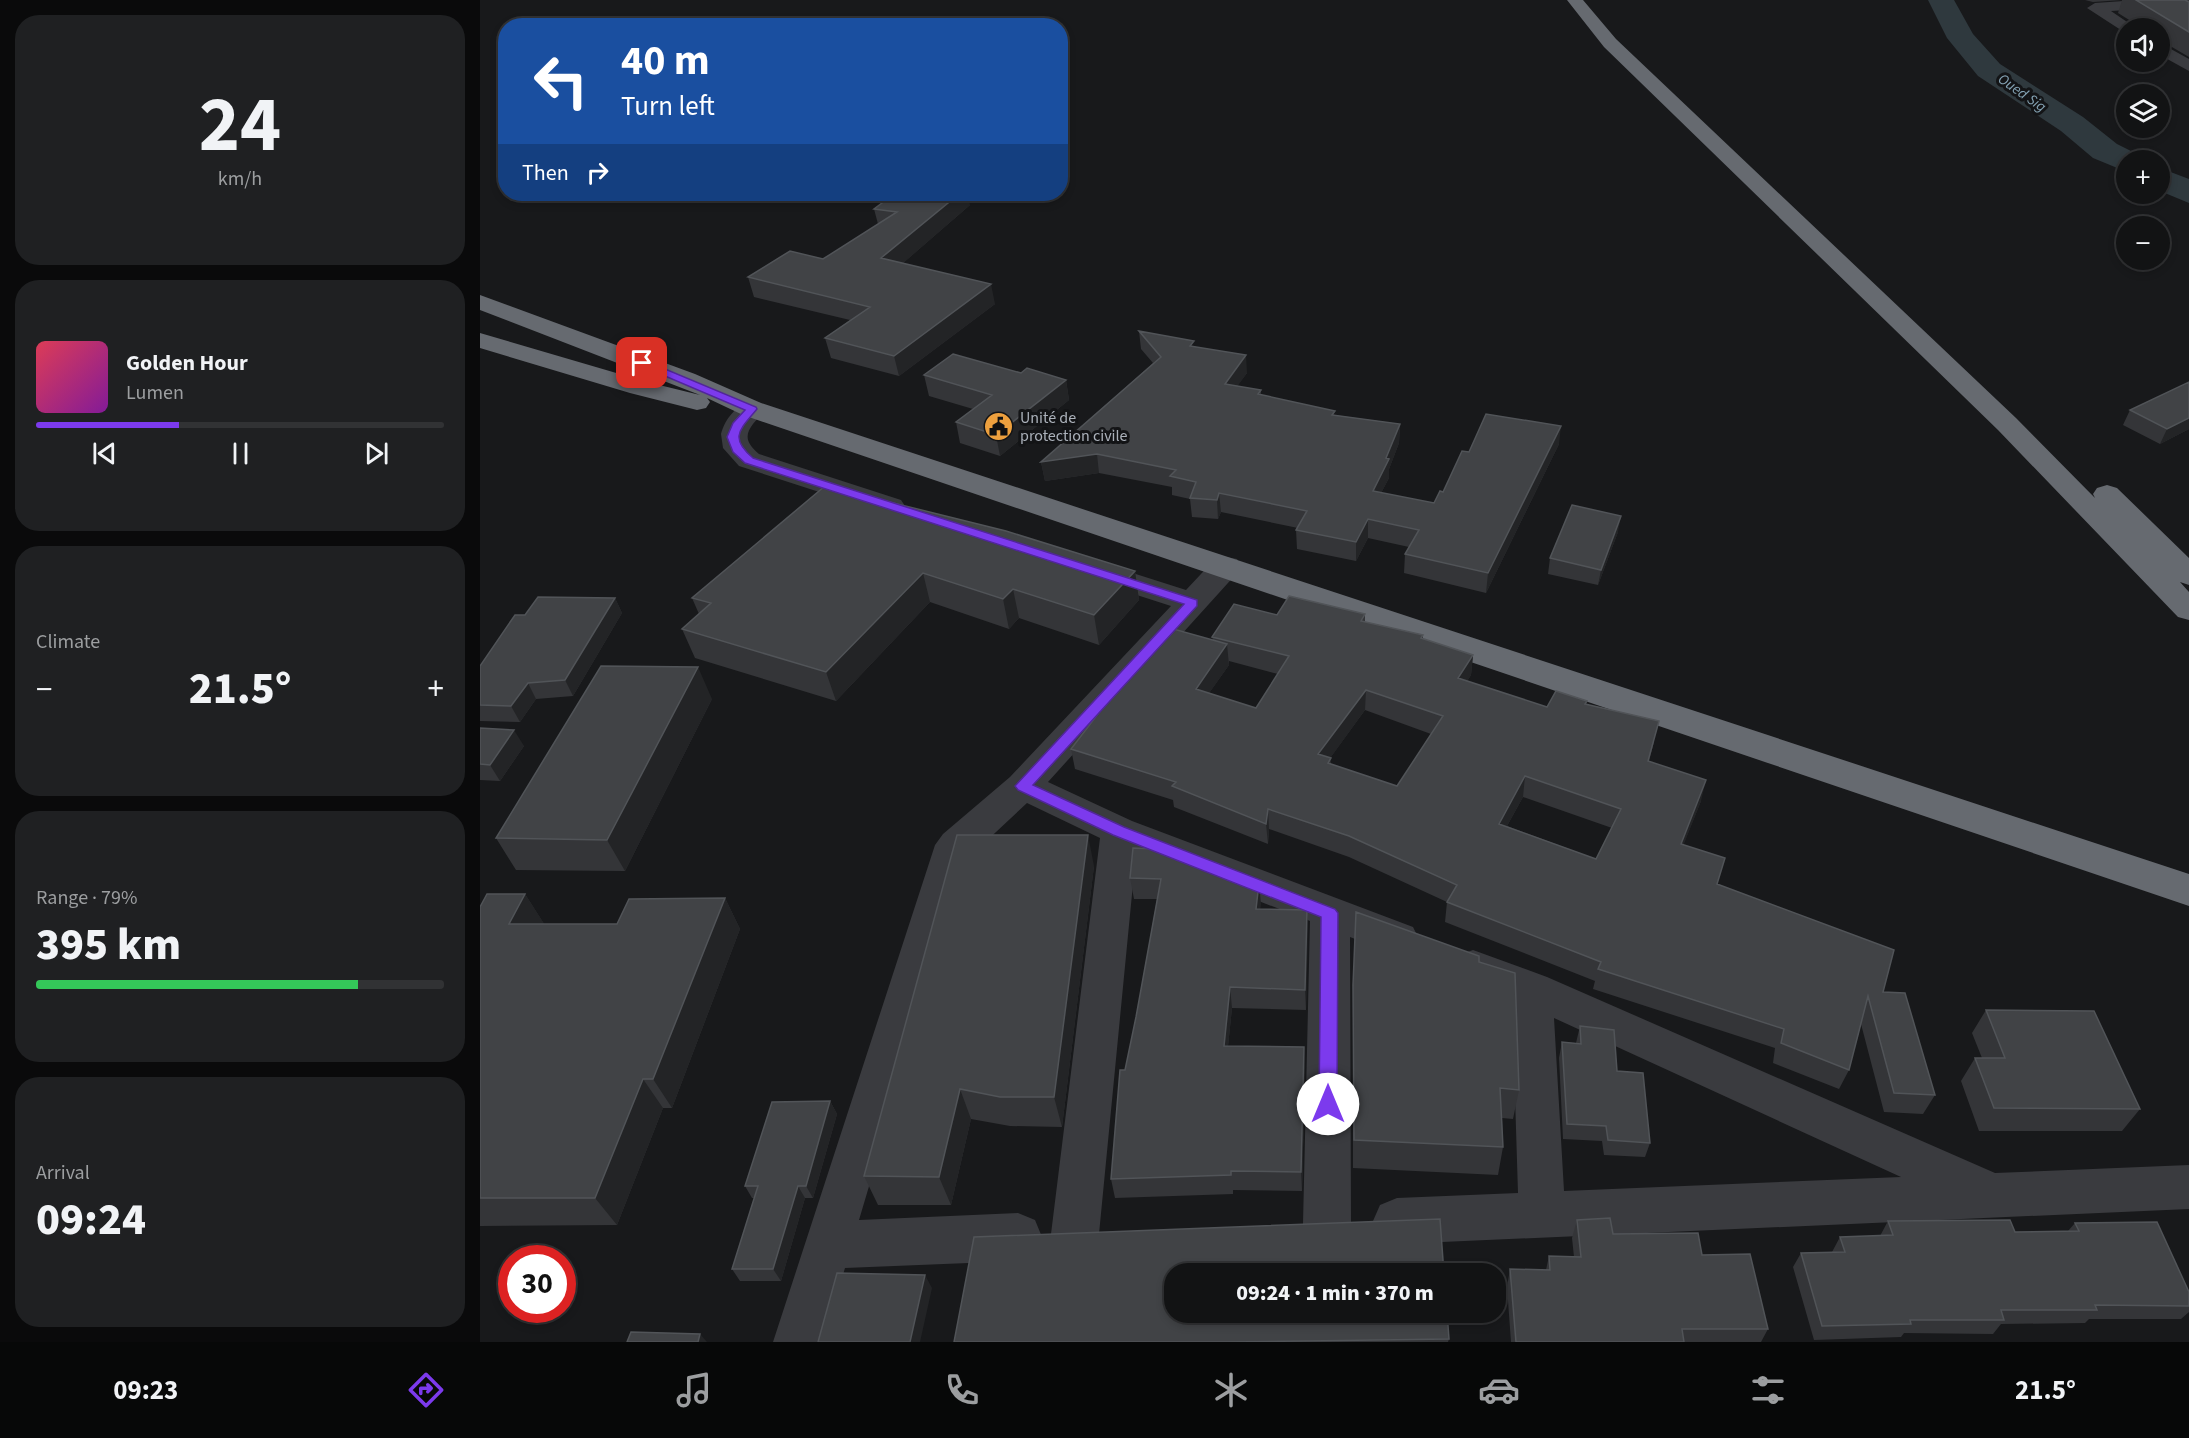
<!DOCTYPE html>
<html lang="en">
<head>
<meta charset="utf-8">
<style>
  :root { --surface:#121314; --page:#1f2022; --text:#f1f3f6; --muted:#9c9ea0; --line:#313234; --accent:#7c3aed }
  body { margin:0; font-family:"Source Sans 3",sans-serif; background:var(--page); color:var(--text); height:100vh; display:flex; flex-direction:column; font-size:22px; white-space:nowrap }
  * { box-sizing:border-box; margin:0 }
  p { font-size:20px; color:var(--muted) }
  .icon { flex:none; width:33px; height:33px; fill:none; stroke:currentColor; stroke-width:2; stroke-linecap:round; stroke-linejoin:round }
  .map { position:relative; flex:1; overflow:hidden }
  .side { display:flex; flex-direction:column; gap:15px; padding:15px; background:#0a0a0b; width:480px }
  .side>* { flex:none }
  .top-card { position:absolute; left:18px; top:18px; width:570px; height:183px; border-radius:24px; box-shadow:0 3px 9px #0003,0 0 0 2px var(--line); background:#1a4fa0; color:#fff; overflow:hidden }
  .fabs { position:absolute; left:1636px; top:18px; display:grid; gap:12px }
  .fabs a { display:grid; place-items:center; width:54px; height:54px; border-radius:50%; background:var(--surface); box-shadow:0 3px 9px #0003,0 0 0 2px var(--line); font-size:30px }
  .speed { position:absolute; left:18px; top:1245px; display:flex; gap:12px; font-size:30px; font-weight:700; text-align:center }
  .speed>* { display:grid; place-content:center; width:78px; height:78px; border-radius:50%; background:var(--surface); box-shadow:0 3px 9px #0003,0 0 0 2px var(--line); line-height:1 }
  .speed .limit { border:9px solid #d22; background:#fff; color:#111 }
  .pin { position:absolute; display:grid; place-items:center; width:51px; height:51px; color:#fff; margin:-26px; border-radius:12px; box-shadow:0 3px 9px #0006 }
  .me { position:absolute; width:66px; margin:-33px; rotate:0deg; stroke-linejoin:round; filter:drop-shadow(0 0 4px #0008) }
  .turn { display:flex; align-items:center; gap:21px; height:126px; padding:0 24px; font-size:27px }
  .turn .icon { width:78px; height:78px; stroke-width:2.5 }
  .turn b { display:block; font-size:42px; line-height:51px }
  .then { display:flex; align-items:center; height:57px; padding:0 24px; background:#0003; gap:12px; font-size:22px }
  .big { font-size:45px; font-weight:800; line-height:1.1 }
  .side .widget { flex:1; display:flex; flex-direction:column; justify-content:center; gap:9px; min-width:0; padding:0 21px; border-radius:24px; background:var(--page) }
  .side .dial { align-items:center; gap:0 }
  .dial b { font-size:78px; line-height:1 }
  .song { display:flex; align-items:center; gap:18px }
  .cover { width:72px; height:72px; border-radius:9px; background:linear-gradient(135deg,hsl(350 70% 55%),hsl(290 70% 35%)) }
  .played { height:6px; border-radius:3px; background:linear-gradient(90deg,var(--accent) 35%,var(--line) 35%) }
  .keys { display:flex; justify-content:space-around; direction:ltr }
  .heat { display:flex; justify-content:space-between; align-items:center; font-size:33px; direction:ltr }
  .charge { height:9px; border-radius:4px; background:linear-gradient(90deg,#34c759 79%,var(--line) 0) }
  .trip { position:absolute; left:684px; top:1263px; width:342px; height:60px; border-radius:24px; background:var(--surface); box-shadow:0 3px 9px #0003,0 0 0 2px var(--line); font-weight:800; line-height:60px; text-align:center }
  .dock { display:flex; height:96px; justify-content:space-around; align-items:center; background:#070808; color:var(--muted) }
  .dock .icon { width:42px; height:42px }
  .dock .current { color:var(--accent) }
  .dock b { font-size:27px; color:var(--text) }
  main { display:flex; flex:1; min-height:0 }
  .map>svg:first-child { display:block }
  .lines { fill:none; stroke-linecap:round; stroke-linejoin:round }
  .river { fill:#2f393e; fill-rule:evenodd }
  .minor { fill:#3a3b3f; fill-rule:evenodd }
  .highway { fill:#666a70; fill-rule:evenodd }
  .wall { fill:#343538; fill-rule:evenodd }
  .shaded-wall { fill:#232426 }
  .building { fill:#414346; stroke:#515458; stroke-width:1.5; fill-rule:evenodd }
  .route { fill:#7c3aed; stroke:#51269a; stroke-width:1.5 }
  .labels { text-anchor:middle; dominant-baseline:central; stroke-width:6; stroke-linejoin:round; paint-order:stroke }
  .far-water-label { font-size:15px; font-style:italic; fill:#84a2b3; stroke:#131416 }
  .poi-label { font-size:16px; fill:#abb1ba; stroke:#131416; text-anchor:start }
</style>
</head>
<body>
<main>
<section class="side">
<div class="widget dial"><b>24</b><p>km/h</p></div>
<div class="widget">
<div class="song"><i class="cover"></i><div><b>Golden Hour</b><p>Lumen</p></div></div>
<div class="played"></div>
<div class="keys"><svg class="icon" aria-label="previous" viewBox="0 0 24 24"><path d="M18 5L8 12l10 7zM5 5v14"/></svg><svg class="icon" aria-label="pause" viewBox="0 0 24 24"><path d="M8 5v14M16 5v14"/></svg><svg class="icon" aria-label="next" viewBox="0 0 24 24"><path d="M6 5l10 7-10 7zM19 5v14"/></svg></div>
</div>
<div class="widget"><p>Climate</p>
<div class="heat"><a>−</a><b class="big">21.5°</b><a>+</a></div>
</div>
<div class="widget"><p>Range · 79%</p><b class="big">395 km</b><div class="charge"></div></div>
<div class="widget"><p>Arrival</p><b class="big">09:24</b></div>
</section>
<div class="map">
<svg width="1709" height="1342" viewBox="0 0 1709 1342">
  <rect width="100%" height="100%" fill="#18191b"/>
  <g class="lines">
    <!-- river -->
    <path class="river" d="M1448,0H1474L1493,34L1520,64L1603,117L1637,144L1659,155L1663,160H1647V172L1613,158L1581,131L1498,76L1467,38Z
      M1680,168L1709,179V203L1680,191Z"/>
    <!-- minor -->
    <path class="minor" d="M1658,0H1686L1688,3L1680,8L1631,11L1653,26L1655,28H1647V34L1607,8L1615,3Z
      M1680,43L1709,59V71L1680,55Z
      M272,401L281,403L285,409C273,426 256,435 279,454L421,500L425,506L421,512L411,515L401,512L259,466L243,448L241,434C245,419 256,405 272,401Z
      M746,557L757,559L761,566L757,573L568,782L652,821L933,927L939,939L933,951L919,956L870,937L871,1224L864,1240L847,1247L830,1240L823,1224L830,921L656,853L619,1234L612,1251L595,1258L578,1251L571,1234L620,838L547,803L486,860L379,1220L538,1213L555,1220L562,1237L555,1254L538,1261L365,1268L343,1342H293L455,845L463,834L530,777L691,606L604,578L600,571L604,564L615,561L706,590L735,559Z
      M993,950L1067,977L1515,1173L1709,1165V1209L917,1244L900,1237L893,1221L900,1205L917,1198L1038,1193L1032,999L979,979L973,967L979,955ZM1074,1018L1421,1177L1084,1191Z"/>
    <!-- highway -->
    <path class="highway" d="M1087,0H1103L1136,39L1536,418L1615,498L1613,494L1617,488L1627,485L1637,488L1709,558V585L1700,582L1709,592V620L1698,617L1518,430L1124,47Z
      M0,295L215,374L281,403L1709,874V906L263,415L227,398L230,402L226,408L217,410L150,393L0,348V333L167,382L220,395L0,310Z"/>
  </g>
  <!-- wall -->
  <path class="wall" d="M1605,0H1709V57L1680,40V28H1662L1638,13L1642,0L1613,2Z
    M490,205L423,263L515,304L419,376L351,358L345,338L370,320L274,297L268,277L343,259L398,224L394,209Z
    M659,331L715,347L767,373L757,386L781,390V395L855,415L920,424L919,443L909,469V478L901,493L954,503L963,492L989,452L1079,444L1006,593L924,573L925,554L929,547L888,538L876,561L817,549L816,530L818,528L741,512L738,519L712,517L710,499L692,495V487L619,473L565,481L561,462L673,363L661,349Z
    M444,375L586,380L589,400L520,456L480,443L476,422L493,409L449,396Z
    M1650,410L1709,429L1680,444L1643,425Z
    M345,486L655,571L659,600L619,645L539,618L529,629L450,602L356,701L215,658L202,629L219,614L212,598Z
    M1138,532L1118,585L1068,574L1070,558Z
    M135,598L142,613L93,696L56,699L40,722L0,721V666L45,615Z
    M885,614V622L943,635V639L993,655L991,675L987,681L1067,707L1106,704L1174,742L1169,761L1221,801L1203,845L1237,884L1403,992L1455,1095L1443,1114L1404,1112L1381,1024L1369,1070L1359,1089L1293,1063L1295,1048L1113,989L1115,981L965,922L967,902L869,857L789,829L788,844L694,807L693,800L595,769L591,749L733,640L732,637L797,615ZM749,661L798,674L776,708L729,693L749,665ZM885,710L951,734L917,786L851,764L850,758ZM1043,797L1132,828L1116,859L1027,826Z
    M232,699L145,871L36,870L16,838Z
    M0,728L44,746L20,781L0,780Z
    M614,866L582,1127L530,1126L491,1119L471,1205H398L384,1176Z
    M650,878L779,883L780,909L827,910L826,1010L752,1008L748,1046L825,1067L822,1191L753,1190V1194L635,1198L631,1179L645,1070L656,1017L677,899H654Z
    M45,894L64,924H137L245,898L260,929L192,1108H183L137,1225L0,1226V907Z
    M999,962L1039,1090L1033,1119L1022,1118L1023,1147L1018,1175L873,1168V985Z
    M1506,1010L1660,1109L1642,1131H1499L1481,1081L1495,1058H1502L1492,1033Z
    M1100,1026L1137,1071L1170,1143L1165,1157L1124,1155L1122,1141L1083,1139L1079,1058L1082,1042L1096,1043Z
    M350,1101L357,1114L333,1198H325L301,1281H260L252,1269L274,1198H272L265,1186Z
    M1097,1220L1133,1234L1222,1255L1288,1329L1281,1342H1031L1027,1287L1030,1269L1066,1270L1069,1256L1094,1257L1092,1238Z
    M1408,1221L1535,1232L1588,1231L1595,1223L1709,1292V1312L1701,1319H1609L1605,1323L1521,1324L1513,1334L1424,1333L1421,1337L1334,1340L1313,1267L1321,1253L1352,1252L1360,1237L1400,1236Z
    M969,1339L968,1342H474Z"/>
  <!-- shaded-wall -->
  <path class="shaded-wall" d="M479,194H488L490,205L406,278L401,258Z
    M511,284L515,304L419,376L414,356Z
    M766,355L767,373L746,402L745,384Z
    M586,380L589,400L520,456L516,435Z
    M1709,418V429L1680,444L1687,429Z
    M920,424L919,443L909,469V478L892,510L893,491Z
    M1081,426L1079,444L1006,593L1008,573Z
    M617,454L619,473L565,481L561,462Z
    M739,493L741,512L738,519L737,500Z
    M1141,516L1138,532L1118,585L1121,570Z
    M888,519V538L876,561V542Z
    M655,571L659,600L619,645L614,615Z
    M443,573L450,602L356,701L346,672Z
    M533,589L539,618L529,629L523,599Z
    M135,598L142,613L93,696L85,680Z
    M747,644L749,665L718,709L716,689Z
    M993,655L991,675L977,698L978,678Z
    M218,667L232,699L145,871L127,840Z
    M48,683L56,699L40,722L31,706Z
    M886,690L885,710L838,775V754Z
    M34,730L44,746L20,781L10,765Z
    M1045,776L1043,797L1017,844L1019,824Z
    M1226,780L1221,801L1196,864L1201,844Z
    M788,809L789,829L788,844L786,824Z
    M608,835L614,866L582,1127L574,1097Z
    M779,883L781,904L778,930L776,909Z
    M45,894L65,925L29,924Z
    M245,898L260,929L192,1108L173,1079Z
    M827,910L828,931L826,1010L825,990Z
    M750,987L752,1008L746,1066L744,1046Z
    M824,1047L825,1067L822,1191L821,1172Z
    M163,1079L183,1108L137,1225L115,1198Z
    M480,1089L491,1119L471,1205L459,1177Z
    M350,1101L357,1114L333,1198L326,1186Z
    M318,1186L325,1198L301,1281L293,1269Z
    M445,1275L452,1288L440,1342H430Z
    M220,1334L227,1342H218Z"/>
  <!-- building -->
  <path class="building" d="M1656,0H1705L1709,2V32Z
    M414,194H479L401,258L511,284L414,356L345,338L390,307L268,277L310,251L343,259L417,212L394,209Z
    M659,331L714,341L710,346L766,355L745,384L781,390L778,394L855,411L852,415L920,424L906,458L909,459L893,491L954,503L960,491L963,492L982,451L989,452L1006,414L1081,426L1008,573L925,554L939,530L888,519L876,542L816,530L827,511L739,493L737,500L710,498L716,482L690,476L696,470L617,454L561,462L681,357Z
    M473,354L541,373L547,368L586,380L516,435L476,422L512,395L444,375Z
    M1709,382V418L1687,429L1650,410Z
    M345,486L526,531L655,571L614,615L533,589L523,599L443,573L346,672L202,629L231,603L212,598Z
    M1092,505L1141,516L1121,570L1070,558Z
    M809,596L885,614L881,621L943,635L941,638L993,655L978,678L1067,707L1076,691L1107,701L1105,704L1179,721L1168,761L1226,780L1201,844L1245,858L1237,884L1414,950L1403,992L1425,993L1455,1095L1414,1093L1388,996L1369,1070L1301,1043L1304,1029L1118,969L1121,962L967,902L977,885L869,836L788,809L786,824L692,786L696,782L591,749L654,667L690,628L747,644L716,689L776,708L809,656L732,637L754,604L797,615ZM886,690L963,716L917,786L848,763L851,758L838,754ZM1045,776L1141,809L1116,859L1019,824Z
    M58,597L135,598L85,680L48,683L31,706L0,705V666L35,615H45Z
    M121,666L218,667L127,840L16,838Z
    M0,728L34,730L10,765L0,764Z
    M477,835H608L574,1097H520L480,1089L459,1177L384,1176Z
    M653,848L694,850L779,883L776,909L827,910L825,990L750,987L744,1046L824,1047L821,1172L751,1171V1175L631,1179L640,1070H645L656,1017L681,879L650,878Z
    M7,894H45L29,924H137L149,899L245,898L173,1079H163L115,1198H0V907Z
    M876,912L999,956V962L1035,973L1039,1090L1020,1088L1023,1147L874,1140L873,985Z
    M1506,1010L1614,1011L1660,1109L1514,1108L1495,1058H1525Z
    M1100,1026L1134,1030L1137,1071L1163,1073L1170,1143L1128,1140L1126,1126L1087,1124L1082,1042L1101,1044Z
    M350,1101L326,1186H318L293,1269H252L278,1186H265L292,1102Z
    M1130,1218L1133,1234L1218,1233L1222,1255L1270,1254L1288,1329H1202L1204,1342H1036L1030,1269L1070,1270L1069,1256L1101,1257L1097,1220Z
    M960,1219L964,1274H694V1312H967L969,1339L747,1342H474L494,1237Z
    M1530,1220L1535,1232L1599,1231L1595,1223L1677,1222L1709,1292V1306L1615,1305L1617,1310H1521L1524,1320H1430L1431,1324L1342,1326L1321,1253L1365,1252L1360,1237L1413,1235L1408,1221Z
    M357,1273L445,1275L430,1342H338Z
    M151,1332L220,1334L218,1342H147Z"/>
  <!-- route -->
  <path class="route" d="M159,361H166L276,407L277,409C261,429 248,437 273,458L717,600V606L553,785L644,827L855,909L858,913L857,1104L854,1110L848,1113L841,1110L839,1104L841,917L633,835L538,790L535,786L704,604L265,463L253,452L247,437L253,423L265,410L159,365Z"/>
  <!-- icons -->
  <defs>
    <symbol id="civic-disc" viewBox="-11 -11 22 22"><circle r="9.5" fill="#eda03e" stroke="#131416"/><path d="M-.6-6.5H3V-4.5H.6V-3L4-1V1h2V6H-6V1h2V-1L-.6-3ZM-1.2 2.5V6h2.4V2.5Z" fill="#111"/></symbol>
  </defs>
  <g fill-rule="evenodd">
    <use href="#civic-disc" x="502" y="410" width="33" height="33"/>
  </g>
  <g class="labels">
    <!-- far-water labels -->
    <g class="far-water-label">
      <text transform="translate(1542 93) rotate(35)">Oued Sig</text>
    </g>
    <!-- poi labels -->
    <g class="poi-label">
      <text x="540" y="418">Unité de<tspan x="540" dy="18">protection civile</tspan></text>
    </g>
  </g>
</svg>
<div class="fabs">
<a><svg class="icon" aria-label="sound" viewBox="0 0 24 24"><path d="M4 9h4l5-4v14l-5-4H4zM17 9q2 3 0 6"/></svg></a>
<a><svg class="icon" aria-label="layers" viewBox="0 0 24 24"><path d="M12 4l9 5-9 5-9-5zM3 14l9 5 9-5"/></svg></a>
<a>+</a>
<a>−</a>
</div>
<div class="speed"><div class="limit">30</div></div>
<div class="pin" style="left:162px;top:363px;background:#d93025"><svg class="icon" aria-label="arrive" viewBox="0 0 24 24"><path d="M6 21V4h12l-3 4 3 4H6"/></svg></div>
<svg class="me" style="left:848px;top:1104px" viewBox="-20 -20 40 40"><circle r="19" fill="#fff"/><path d="M0-13L10 11 0 6-10 11z" fill="#7c3aed"/></svg>
<div class="trip">09:24 · 1 min · 370 m</div>
<div class="top-card">
<div class="turn"><svg class="icon" aria-label="left" viewBox="0 0 24 24"><path d="M17 20v-9H6M10 6l-5 5 5 5"/></svg><div><b>40 m</b>Turn left</div></div>
<div class="then">Then<svg class="icon" aria-label="right" viewBox="0 0 24 24"><path d="M7 20v-9h11M14 6l5 5-5 5"/></svg></div>
</div>
</div>
</main>
<nav class="dock">
<b>09:23</b>
<svg class="icon current" aria-label="directions" viewBox="0 0 24 24"><path d="M12 3l9 9-9 9-9-9zM9 14v-3h6M13 9l2 2-2 2"/></svg>
<svg class="icon" aria-label="music" viewBox="0 0 24 24"><path d="M9 18V5l10-2v13"/><circle cx="6" cy="18" r="3"/><circle cx="16" cy="16" r="3"/></svg>
<svg class="icon" aria-label="phone" viewBox="0 0 24 24"><path d="M5 4h4l2 5-3 2q2 4 5 5l2-3 5 2v4C11 20 4 13 5 4z"/></svg>
<svg class="icon" aria-label="climate" viewBox="0 0 24 24"><path d="M12 3v18M4 7l16 10M4 17L20 7"/></svg>
<svg class="icon" aria-label="car" viewBox="0 0 24 24"><path d="M5 17H2v-5l4-1 3-4h7l3 4 3 1v5h-3M9 17h6M6 11h13"/><circle cx="7" cy="17" r="2"/><circle cx="17" cy="17" r="2"/></svg>
<svg class="icon" aria-label="filters" viewBox="0 0 24 24"><path d="M4 7h16M4 17h16"/><circle cx="9" cy="7" r="2"/><circle cx="15" cy="17" r="2"/></svg>
<b>21.5°</b>
</nav>
</body>
</html>
